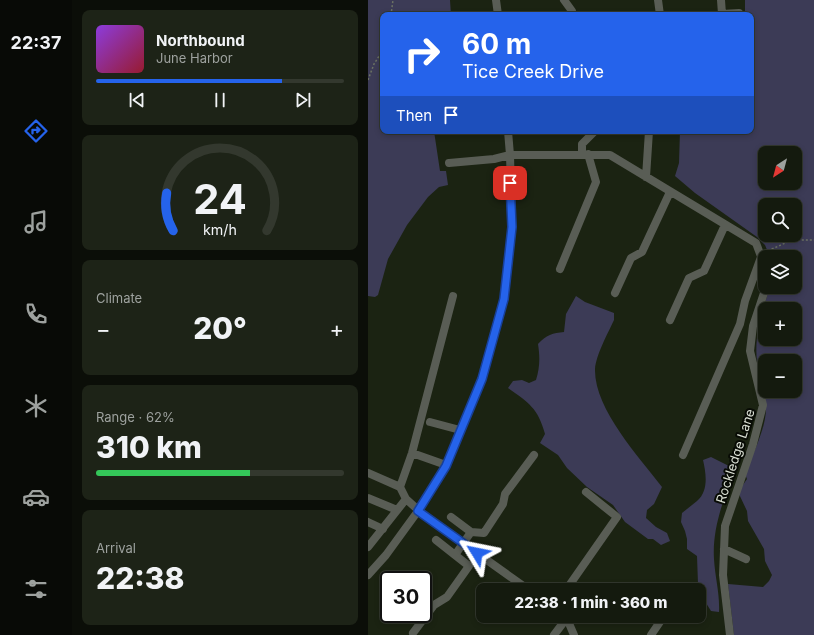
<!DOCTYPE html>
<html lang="en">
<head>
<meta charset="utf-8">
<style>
  :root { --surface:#141a0e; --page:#1d2317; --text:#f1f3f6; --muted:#9da19e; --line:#33382e; --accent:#2563eb }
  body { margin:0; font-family:Inter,sans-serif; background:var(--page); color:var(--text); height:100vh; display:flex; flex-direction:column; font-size:15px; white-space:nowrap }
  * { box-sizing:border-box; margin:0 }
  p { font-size:13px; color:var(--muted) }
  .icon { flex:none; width:22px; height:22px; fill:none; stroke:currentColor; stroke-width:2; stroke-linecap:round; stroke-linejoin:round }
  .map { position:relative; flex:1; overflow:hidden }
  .sheet { display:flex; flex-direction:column; gap:10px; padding:10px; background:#0b0e08; width:296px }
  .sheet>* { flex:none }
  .banner { position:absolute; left:12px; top:12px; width:374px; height:122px; border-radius:8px; box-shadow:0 2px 6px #0003,0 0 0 1px var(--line); background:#2563eb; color:#fff; overflow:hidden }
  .needle { width:26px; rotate:216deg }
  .controls { position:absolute; left:390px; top:146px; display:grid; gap:8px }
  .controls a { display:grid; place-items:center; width:44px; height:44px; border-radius:8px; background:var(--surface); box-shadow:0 2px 6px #0003,0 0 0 1px var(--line); font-size:20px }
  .speed { position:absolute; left:12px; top:571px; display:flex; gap:8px; font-size:20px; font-weight:700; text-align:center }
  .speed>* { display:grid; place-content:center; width:52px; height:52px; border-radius:50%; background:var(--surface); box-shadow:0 2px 6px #0003,0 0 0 1px var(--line); line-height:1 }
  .speed .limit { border:2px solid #111; border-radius:6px; background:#fff; color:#111 }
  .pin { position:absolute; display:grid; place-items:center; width:34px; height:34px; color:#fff; margin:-17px; border-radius:8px; box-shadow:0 2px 6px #0006 }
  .me { position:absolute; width:44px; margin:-22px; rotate:305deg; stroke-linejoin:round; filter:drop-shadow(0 0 3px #0008) }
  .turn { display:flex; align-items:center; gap:14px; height:84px; padding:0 16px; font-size:18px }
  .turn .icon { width:52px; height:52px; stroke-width:2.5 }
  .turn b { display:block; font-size:28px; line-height:34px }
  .then { display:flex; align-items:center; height:38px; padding:0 16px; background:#0003; gap:8px; font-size:15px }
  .big { font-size:30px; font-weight:800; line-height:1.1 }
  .sheet .tile { flex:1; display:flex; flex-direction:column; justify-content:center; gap:6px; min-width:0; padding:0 14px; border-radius:8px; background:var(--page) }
  .sheet .dial { align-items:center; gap:0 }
  .dial svg { height:104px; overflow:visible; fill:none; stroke:var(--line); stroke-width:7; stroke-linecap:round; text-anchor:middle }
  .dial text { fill:var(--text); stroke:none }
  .song { display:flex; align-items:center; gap:12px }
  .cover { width:48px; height:48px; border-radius:6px; background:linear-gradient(135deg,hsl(270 70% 55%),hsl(350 70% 35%)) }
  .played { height:4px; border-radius:2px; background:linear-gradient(90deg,var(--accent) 75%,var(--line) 75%) }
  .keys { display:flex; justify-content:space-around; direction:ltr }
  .heat { display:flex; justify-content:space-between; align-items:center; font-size:22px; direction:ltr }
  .charge { height:6px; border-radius:3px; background:linear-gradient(90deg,#34c759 62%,var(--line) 0) }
  .trip { position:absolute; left:108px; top:583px; width:230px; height:40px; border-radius:8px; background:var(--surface); box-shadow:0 2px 6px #0003,0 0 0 1px var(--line); font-weight:800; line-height:40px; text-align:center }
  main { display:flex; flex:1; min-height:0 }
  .dock { display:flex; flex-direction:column; width:72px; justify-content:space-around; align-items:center; background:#080a06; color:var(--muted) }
  .dock .icon { width:28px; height:28px }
  .dock .current { color:var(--accent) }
  .dock b { font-size:18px; color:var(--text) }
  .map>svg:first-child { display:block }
  .green { fill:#3c3b56; fill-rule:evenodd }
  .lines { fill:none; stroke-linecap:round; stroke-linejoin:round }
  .path { stroke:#6b7263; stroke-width:1.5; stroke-dasharray:2 2; stroke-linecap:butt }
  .minor { stroke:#595d55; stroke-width:8 }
  .route-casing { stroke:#184099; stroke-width:10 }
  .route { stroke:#2563eb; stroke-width:7 }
  .labels { text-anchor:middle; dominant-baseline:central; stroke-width:4; stroke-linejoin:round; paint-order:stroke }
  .street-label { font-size:13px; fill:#dbe0d5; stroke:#080b05 }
</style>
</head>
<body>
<main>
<nav class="dock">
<b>22:37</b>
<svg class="icon current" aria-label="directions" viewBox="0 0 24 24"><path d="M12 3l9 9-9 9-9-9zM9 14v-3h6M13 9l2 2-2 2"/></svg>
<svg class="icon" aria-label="music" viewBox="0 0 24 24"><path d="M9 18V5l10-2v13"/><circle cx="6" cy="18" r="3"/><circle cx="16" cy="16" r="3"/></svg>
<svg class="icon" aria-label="phone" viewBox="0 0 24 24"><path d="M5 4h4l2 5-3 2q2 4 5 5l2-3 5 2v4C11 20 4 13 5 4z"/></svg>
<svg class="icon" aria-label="climate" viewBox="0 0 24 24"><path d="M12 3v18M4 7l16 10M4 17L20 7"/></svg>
<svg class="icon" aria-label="car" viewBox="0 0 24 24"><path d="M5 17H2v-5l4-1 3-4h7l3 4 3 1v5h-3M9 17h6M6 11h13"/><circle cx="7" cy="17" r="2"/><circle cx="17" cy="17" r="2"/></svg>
<svg class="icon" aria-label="filters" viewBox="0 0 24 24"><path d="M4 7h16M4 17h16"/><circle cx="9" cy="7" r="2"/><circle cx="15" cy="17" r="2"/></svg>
</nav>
<section class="sheet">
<div class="tile">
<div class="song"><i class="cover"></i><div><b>Northbound</b><p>June Harbor</p></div></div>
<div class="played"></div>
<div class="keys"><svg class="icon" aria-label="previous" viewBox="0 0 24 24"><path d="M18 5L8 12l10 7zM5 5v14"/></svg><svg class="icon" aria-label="pause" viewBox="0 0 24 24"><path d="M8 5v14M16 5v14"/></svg><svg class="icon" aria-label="next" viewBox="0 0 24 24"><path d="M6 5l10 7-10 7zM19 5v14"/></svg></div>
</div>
<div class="tile dial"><svg viewBox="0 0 100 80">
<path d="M14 69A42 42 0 1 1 86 69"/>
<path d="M14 69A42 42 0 0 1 9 40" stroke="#2563eb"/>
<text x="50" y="56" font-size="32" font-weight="700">24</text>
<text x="50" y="72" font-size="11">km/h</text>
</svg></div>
<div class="tile"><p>Climate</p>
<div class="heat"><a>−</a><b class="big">20°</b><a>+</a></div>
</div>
<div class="tile"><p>Range · 62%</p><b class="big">310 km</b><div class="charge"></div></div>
<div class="tile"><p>Arrival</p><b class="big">22:38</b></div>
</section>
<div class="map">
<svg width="446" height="635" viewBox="0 0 446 635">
  <rect width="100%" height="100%" fill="#1b2312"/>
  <!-- green -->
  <path class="green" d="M0,0H82L83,15H15V131H66L72,171H78L80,185L71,187L60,197L39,225L20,259L10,295L7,297L0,296Z
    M377,0H446V635H366L360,584L395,587L401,581L404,575L397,561L396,549L380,521L379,511L370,492L379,479L377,474C384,455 397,431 398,410C398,393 391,378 389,362C386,335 394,312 402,287H427V257H402L397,245L389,237L327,193L307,176L311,163L312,131H383V15H377ZM397,153H427V183H397ZM397,205H427V235H397ZM397,309H427V339H397ZM397,361H427V391H397Z
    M208,296L217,302L246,313V320C240,333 228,355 227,369C226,409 271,457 294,487L286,504L279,510L278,518L288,527L299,533L302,541L293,545L285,539H280L257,522L245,505L219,487L199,468L190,455L172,443L177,434C170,408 161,403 140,388L145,381L154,380L161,383L168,380C172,367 172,357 170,344C178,335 185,333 196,332L198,314Z
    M343,457L367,469C356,498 344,528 346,559C347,577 352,594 351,612L343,611L333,595L330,584L329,556L319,549V539L317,531L313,522L314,513C319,509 324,505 329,501C341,491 338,473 335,460Z"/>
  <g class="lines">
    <!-- path -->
    <path class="path" d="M23,15L25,0
      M0,80L6,64L15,50
      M402,257L404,249L424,240H446"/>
    <!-- minor -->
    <path class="minor" d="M128,0L130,15
      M196,0L204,11V15
      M290,0L292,15
      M353,0L354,14L371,13
      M214,154V144L227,131
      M81,163L126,159L142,155H242L388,243L397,267
      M278,177L281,131
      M192,269L228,182L220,154
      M247,293L263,258L274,252L302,192
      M302,320L321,278L336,271L357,225
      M62,422L92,430
      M44,453L78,465
      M315,455L372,324L377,301L393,257
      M0,473L32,487L38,499
      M32,487L44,453L85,296
      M0,498L29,510
      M83,517L103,532
      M0,522L15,529
      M68,540L87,555
      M0,547L38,499L57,516L161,590
      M356,549L378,559
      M0,575L18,555L50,511L78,465L114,379L136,299L144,227L142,155L140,131
      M198,590L249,517L218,492
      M195,616L200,621L206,635
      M45,633L66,605L79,597L101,566L87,555L103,532L116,533L135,504L137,494L166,455
      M186,635L198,619
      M283,635L296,616
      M362,635L355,575L357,526L385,444L395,405L382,351L385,326L398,287"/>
  </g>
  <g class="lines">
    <defs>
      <path id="route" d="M109,553L50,511L78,466L114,379L136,299L144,227L142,183"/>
    </defs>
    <!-- route casing -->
    <use href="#route" class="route-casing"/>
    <!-- route -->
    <use href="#route" class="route"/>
  </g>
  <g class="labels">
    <!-- street labels -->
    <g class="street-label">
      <text transform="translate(367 456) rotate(-72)">Rockledge Lane</text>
    </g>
  </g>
</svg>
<div class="controls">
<a><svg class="needle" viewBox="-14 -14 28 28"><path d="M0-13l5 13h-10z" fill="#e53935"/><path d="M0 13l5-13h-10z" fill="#9da19e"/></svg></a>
<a><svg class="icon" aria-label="search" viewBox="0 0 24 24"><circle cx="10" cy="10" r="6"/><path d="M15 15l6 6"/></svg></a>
<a><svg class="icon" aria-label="layers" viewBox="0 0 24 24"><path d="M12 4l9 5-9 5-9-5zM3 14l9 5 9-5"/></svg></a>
<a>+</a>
<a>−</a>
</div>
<div class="speed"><div class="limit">30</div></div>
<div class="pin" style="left:142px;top:183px;background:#d93025"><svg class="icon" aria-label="arrive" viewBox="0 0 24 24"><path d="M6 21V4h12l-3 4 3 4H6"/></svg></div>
<svg class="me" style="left:109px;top:553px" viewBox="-20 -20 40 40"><path d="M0-17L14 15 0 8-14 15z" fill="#2563eb" stroke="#fff" stroke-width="4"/></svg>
<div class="trip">22:38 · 1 min · 360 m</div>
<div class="banner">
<div class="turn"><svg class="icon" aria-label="right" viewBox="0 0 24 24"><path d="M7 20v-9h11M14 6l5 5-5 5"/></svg><div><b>60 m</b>Tice Creek Drive</div></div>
<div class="then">Then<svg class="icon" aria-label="arrive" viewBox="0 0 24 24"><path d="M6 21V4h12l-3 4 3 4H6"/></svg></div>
</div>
</div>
</main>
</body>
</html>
